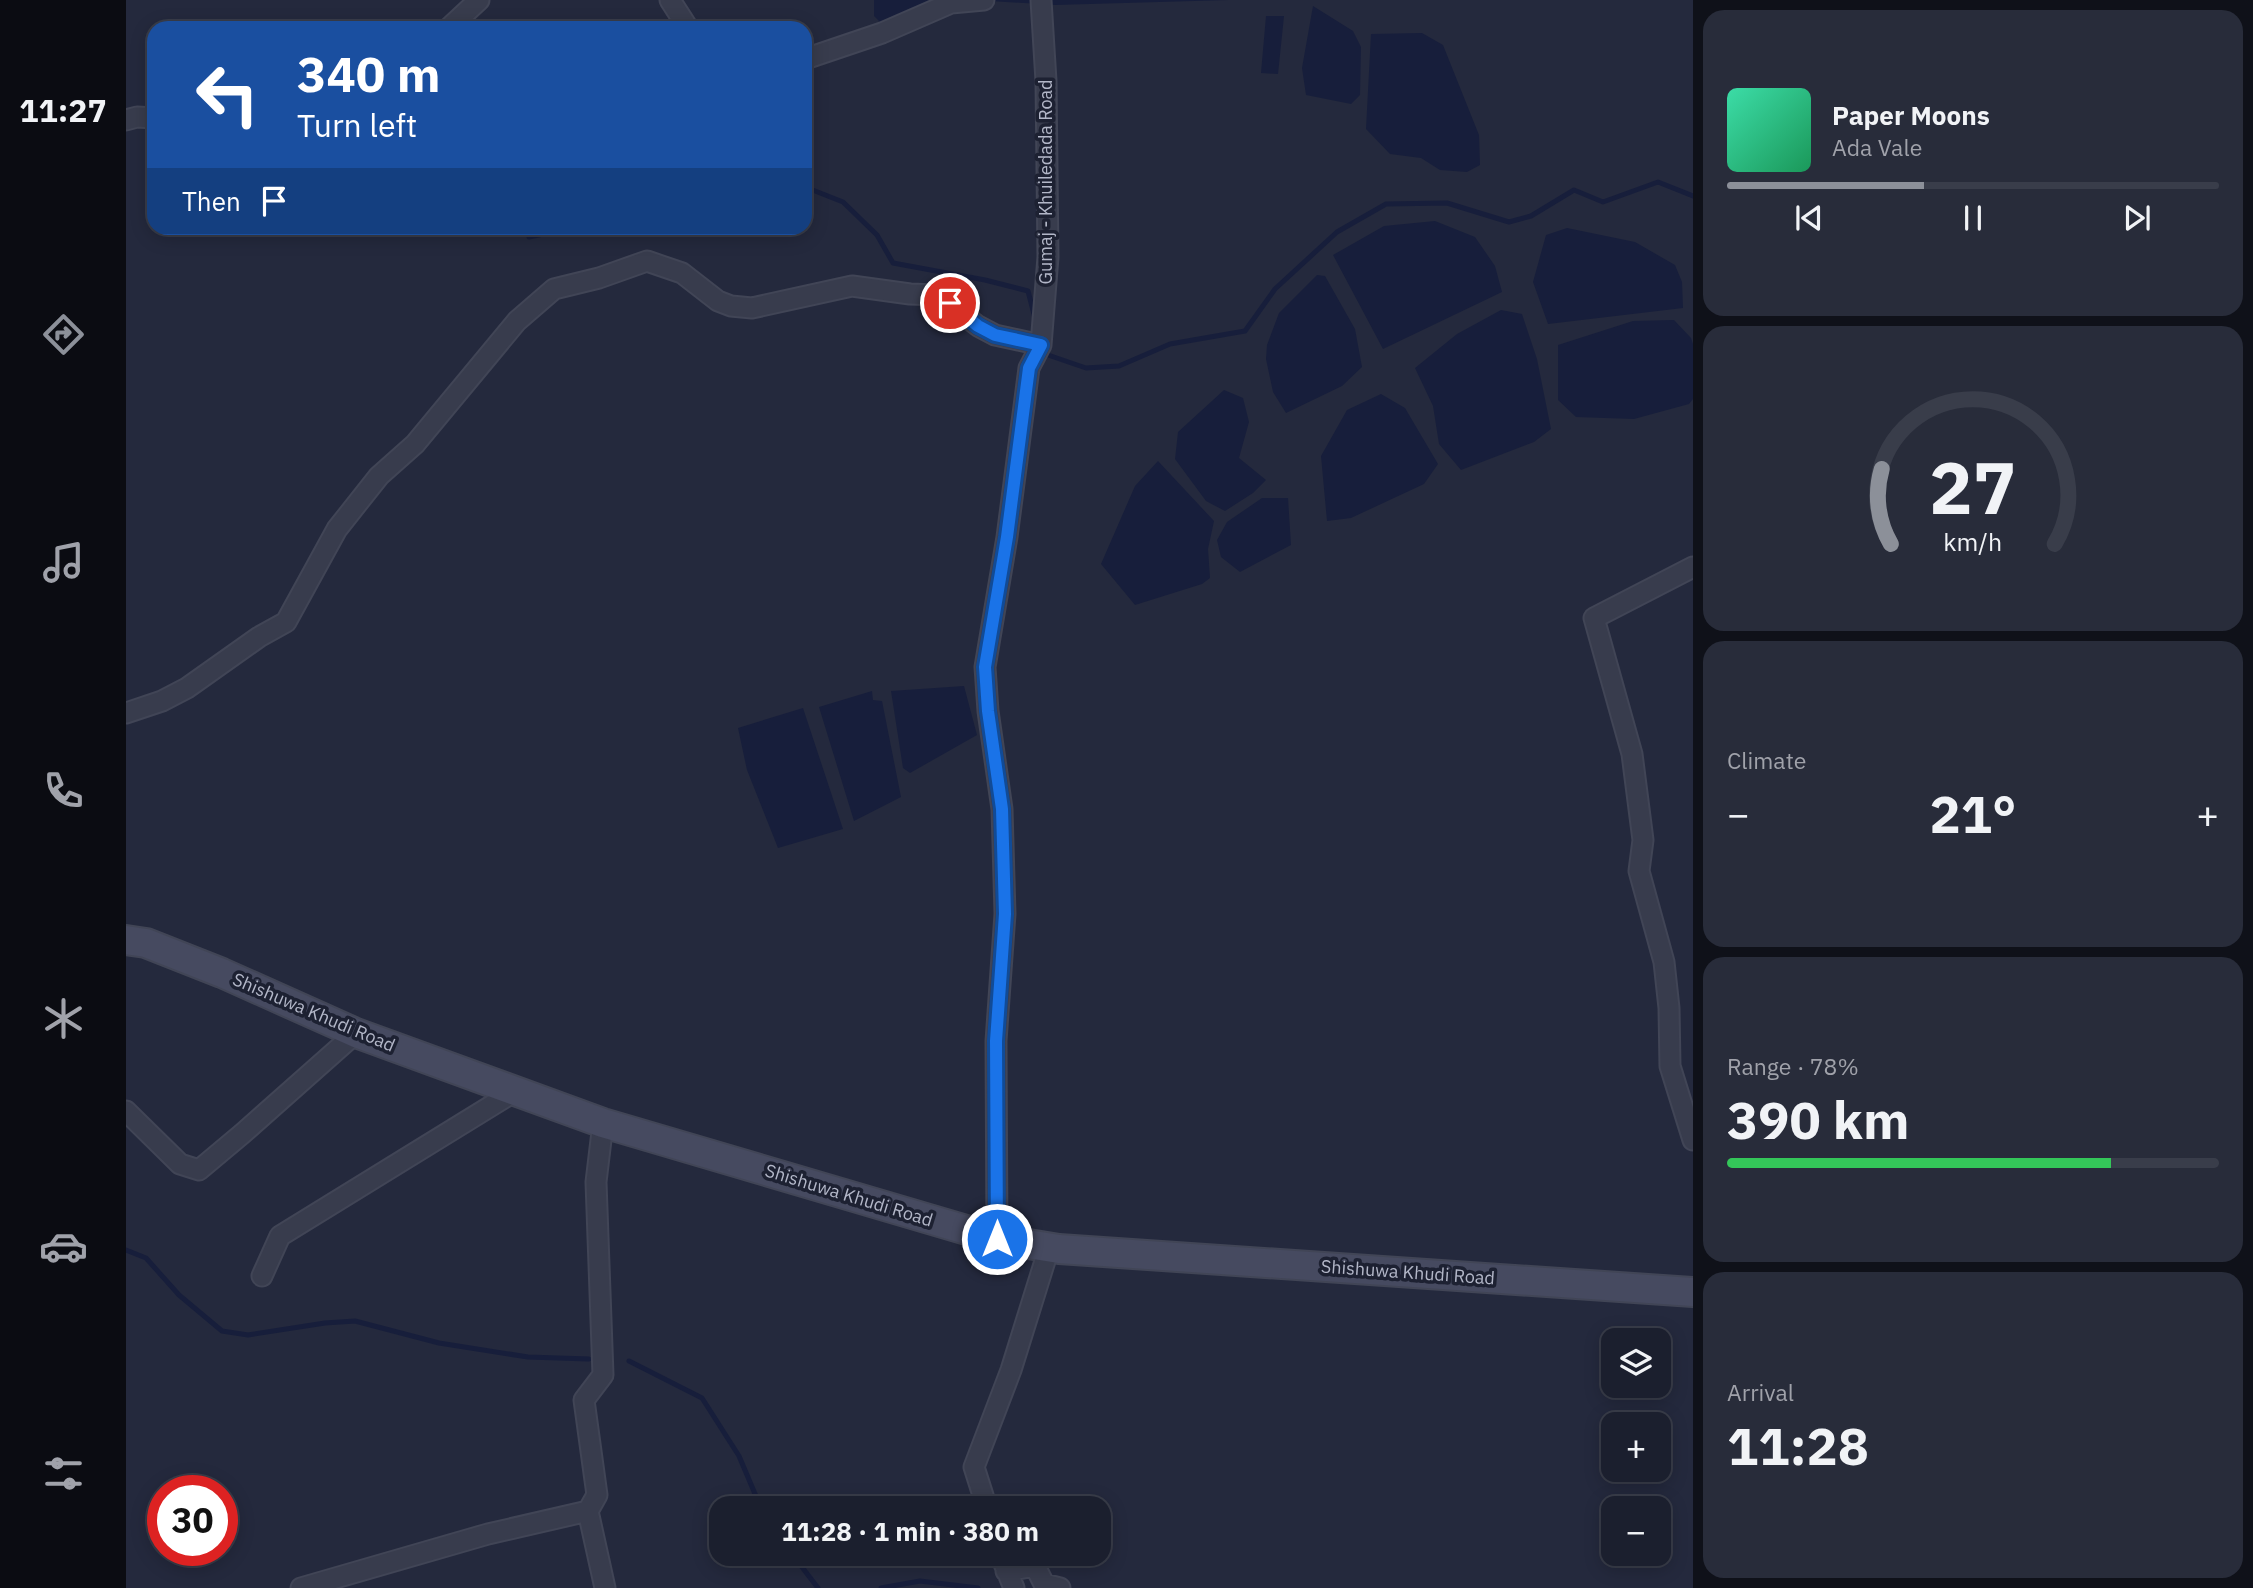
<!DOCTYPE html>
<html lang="en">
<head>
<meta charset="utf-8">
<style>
  :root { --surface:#1b1f2e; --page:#282c3a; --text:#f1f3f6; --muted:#a0a2aa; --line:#393d4a; --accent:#8c9099 }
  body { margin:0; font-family:"IBM Plex Sans",sans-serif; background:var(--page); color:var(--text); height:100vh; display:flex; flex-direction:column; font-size:26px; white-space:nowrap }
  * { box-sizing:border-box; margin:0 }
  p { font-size:23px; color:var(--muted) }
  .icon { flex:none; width:38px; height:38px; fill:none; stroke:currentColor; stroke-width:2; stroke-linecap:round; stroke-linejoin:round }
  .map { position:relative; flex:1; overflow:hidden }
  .details { display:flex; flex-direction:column; gap:10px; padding:10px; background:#0f1119; width:560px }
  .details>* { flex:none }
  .banner { position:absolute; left:21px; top:21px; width:665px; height:214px; border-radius:21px; box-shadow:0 4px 18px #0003,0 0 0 2px var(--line); background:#1a4fa0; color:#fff; overflow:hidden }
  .tools { position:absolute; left:1475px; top:1328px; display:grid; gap:14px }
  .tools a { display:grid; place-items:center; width:70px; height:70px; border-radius:14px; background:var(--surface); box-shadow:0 4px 18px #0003,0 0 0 2px var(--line); font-size:35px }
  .speed { position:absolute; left:21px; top:1475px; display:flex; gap:14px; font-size:35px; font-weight:700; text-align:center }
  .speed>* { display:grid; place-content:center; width:91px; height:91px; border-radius:50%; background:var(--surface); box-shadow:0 4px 18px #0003,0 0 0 2px var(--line); line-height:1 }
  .speed .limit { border:10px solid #d22; background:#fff; color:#111 }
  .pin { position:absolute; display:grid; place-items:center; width:60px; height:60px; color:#fff; margin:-30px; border:4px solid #fff; border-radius:50%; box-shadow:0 2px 7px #0007 }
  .me { position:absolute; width:77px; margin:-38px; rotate:0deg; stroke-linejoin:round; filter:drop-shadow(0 0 5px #0008) }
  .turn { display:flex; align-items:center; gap:24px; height:147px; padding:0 35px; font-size:32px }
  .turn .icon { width:91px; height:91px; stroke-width:2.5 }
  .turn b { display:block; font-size:49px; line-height:60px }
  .then { display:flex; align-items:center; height:66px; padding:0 35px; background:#0003; gap:14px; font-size:26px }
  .big { font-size:52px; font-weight:700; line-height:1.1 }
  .details .tile { flex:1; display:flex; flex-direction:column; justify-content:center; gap:10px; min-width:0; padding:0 24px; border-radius:21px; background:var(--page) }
  .details .dial { align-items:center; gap:0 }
  .dial svg { height:182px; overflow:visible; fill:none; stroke:var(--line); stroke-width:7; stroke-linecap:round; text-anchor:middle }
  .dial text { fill:var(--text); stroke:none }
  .song { display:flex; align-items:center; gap:21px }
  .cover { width:84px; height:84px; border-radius:10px; background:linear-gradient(135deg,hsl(160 70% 55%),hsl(150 70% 35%)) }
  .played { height:7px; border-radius:4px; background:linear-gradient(90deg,var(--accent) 40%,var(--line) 40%) }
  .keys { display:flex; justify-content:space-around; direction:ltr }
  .heat { display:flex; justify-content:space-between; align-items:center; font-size:38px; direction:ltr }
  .charge { height:10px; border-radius:5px; background:linear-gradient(90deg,#34c759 78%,var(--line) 0) }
  .trip { position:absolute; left:583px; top:1496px; width:402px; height:70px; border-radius:21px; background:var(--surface); box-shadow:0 4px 18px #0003,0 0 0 2px var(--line); font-weight:700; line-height:70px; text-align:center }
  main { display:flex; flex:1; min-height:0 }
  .menu { display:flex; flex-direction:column; width:126px; justify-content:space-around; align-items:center; background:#0b0c12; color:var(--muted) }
  .menu .icon { width:49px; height:49px }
  .menu .active { color:var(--accent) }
  .menu b { font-size:32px; color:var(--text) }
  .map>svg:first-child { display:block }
  .water { fill:#171e3b }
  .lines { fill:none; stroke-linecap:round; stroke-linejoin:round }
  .stream { stroke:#171e3b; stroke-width:5 }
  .street-casing { stroke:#414556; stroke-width:23 }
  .secondary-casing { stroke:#414556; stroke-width:32 }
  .street { stroke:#383c4d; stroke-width:19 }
  .secondary { stroke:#464a60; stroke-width:28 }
  .route-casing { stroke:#114b97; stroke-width:18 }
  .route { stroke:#1a73e8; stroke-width:12 }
  .labels { text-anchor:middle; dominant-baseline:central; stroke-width:7; stroke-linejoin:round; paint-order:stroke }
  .street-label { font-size:18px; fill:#b3b7c8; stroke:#1d2132 }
</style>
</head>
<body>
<main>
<nav class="menu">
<b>11:27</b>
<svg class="icon active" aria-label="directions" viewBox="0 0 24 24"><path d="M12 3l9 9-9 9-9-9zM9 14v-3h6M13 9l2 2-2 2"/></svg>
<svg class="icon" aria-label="music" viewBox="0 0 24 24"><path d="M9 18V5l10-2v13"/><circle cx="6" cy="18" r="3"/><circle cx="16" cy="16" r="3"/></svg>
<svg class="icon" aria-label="phone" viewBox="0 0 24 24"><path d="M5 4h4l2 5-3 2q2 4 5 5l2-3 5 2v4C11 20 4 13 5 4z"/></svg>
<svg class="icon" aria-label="climate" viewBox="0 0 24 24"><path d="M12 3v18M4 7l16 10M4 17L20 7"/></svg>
<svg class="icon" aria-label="car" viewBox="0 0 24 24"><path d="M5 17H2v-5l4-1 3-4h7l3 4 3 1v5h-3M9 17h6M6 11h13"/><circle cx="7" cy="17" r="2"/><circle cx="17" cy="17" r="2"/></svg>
<svg class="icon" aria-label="filters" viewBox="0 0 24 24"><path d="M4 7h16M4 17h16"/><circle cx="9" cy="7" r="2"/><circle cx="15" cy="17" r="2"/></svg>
</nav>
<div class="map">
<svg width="1567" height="1588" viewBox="0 0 1567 1588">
  <rect width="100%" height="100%" fill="#24293d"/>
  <!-- water -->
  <path class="water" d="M748,0H848L764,32L748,16Z
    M848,0H1103L929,5Z
    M1187,6L1227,31L1235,47L1234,95L1225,104L1180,95L1176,68Z
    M1140,16H1158L1152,74L1135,73Z
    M1296,33L1317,45L1353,135L1354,165L1341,172L1314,170L1295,158L1264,154L1240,129L1245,34Z
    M1309,221L1349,237L1369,266L1376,292L1257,349L1207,255L1258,226Z
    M1441,228L1509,242L1549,265L1556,282L1557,308L1422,324L1407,282L1420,235Z
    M1191,275L1199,276L1229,329L1236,367L1216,386L1160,413L1147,392L1140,359L1141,345L1153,313Z
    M1375,310L1396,314L1411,359L1425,429L1408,442L1335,470L1313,444L1307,406L1289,368L1331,334Z
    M1548,320L1565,338L1567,344V399L1563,404L1508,419L1450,417L1432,400V345L1507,321Z
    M1098,390L1117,398L1123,422L1113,458L1140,480L1127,493L1099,511L1080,501L1049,459L1052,432Z
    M1255,394L1279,408L1312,464L1298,484L1225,518L1201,521L1195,456L1221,410Z
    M1032,461L1088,521L1082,549L1084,578L1076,584L1009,605L975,564L1009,486Z
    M1136,498H1162L1165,545L1114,572L1095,557L1091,540L1101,522Z
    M838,686L851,735L784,773L777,768L765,691Z
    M746,691L747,700L756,701L775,797L728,821L693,707Z
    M677,708L717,829L652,848L621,770L612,728Z"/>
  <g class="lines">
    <!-- stream -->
    <path class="stream" d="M679,187L717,202L751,235L767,263L859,280L902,291L909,318
      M403,237L446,228
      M922,355L960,368L993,366L1044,344L1119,331L1149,289L1211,232L1260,204L1321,203L1383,222L1405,216L1448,190L1477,202L1532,182L1567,196
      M0,1250L20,1258L53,1295L96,1331L122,1335L199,1323L229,1321L313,1343L402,1357L463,1359
      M503,1361L576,1398L613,1456L635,1508
      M666,1554L692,1588
      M755,1588L794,1581L852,1588"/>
    <defs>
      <path id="street" d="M544,0L562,28
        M323,28L353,0
        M679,59L756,33L825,3L858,0
        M0,120L11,117L28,118
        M1567,567L1468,618L1506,754L1517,840L1513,871L1538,962L1543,1008L1544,1066L1567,1140
        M0,713L36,701L61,688L133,637L160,622L211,529L253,476L289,444L391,321L428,289L473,278L521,261L556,273L592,301L605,306L626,308L726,286L784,294L812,295L852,326L869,335L915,345
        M0,1111L54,1164L73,1170L116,1134L230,1033
        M871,1239L870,1041L879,914L876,809L862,711L859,667L881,537L903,368L915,345L922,257L920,81L915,0
        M136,1276L154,1236L391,1090
        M861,1508L848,1467L885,1370L923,1248
        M462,1511L479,1588
        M874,1554L888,1588
        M880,1571L909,1566L918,1584L934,1588
        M175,1588L362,1534L462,1511L471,1495L458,1400L477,1375L470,1182L477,1123"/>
      <path id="secondary" d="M0,940L20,943L96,973L230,1033L477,1123L871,1239L933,1249L1567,1292"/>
    </defs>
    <!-- street casing -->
    <use href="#street" class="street-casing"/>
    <!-- secondary casing -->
    <use href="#secondary" class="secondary-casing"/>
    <!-- street -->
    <use href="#street" class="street"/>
    <!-- secondary -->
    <use href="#secondary" class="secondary"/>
  </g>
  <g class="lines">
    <defs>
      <path id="route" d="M824,303L852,326L869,335L915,345L903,368L881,537L859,667L862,711L876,809L879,914L870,1041L871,1239"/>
    </defs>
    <!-- route casing -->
    <use href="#route" class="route-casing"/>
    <!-- route -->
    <use href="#route" class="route"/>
  </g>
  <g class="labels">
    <!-- street labels -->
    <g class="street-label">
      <text transform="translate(919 182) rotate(-90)">Gumaj - Khuiledada Road</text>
      <text transform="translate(188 1012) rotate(23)">Shishuwa Khudi Road</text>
      <text transform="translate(723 1195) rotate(17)">Shishuwa Khudi Road</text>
      <text transform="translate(1282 1272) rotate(4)">Shishuwa Khudi Road</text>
    </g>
  </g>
</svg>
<div class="tools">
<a><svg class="icon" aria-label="layers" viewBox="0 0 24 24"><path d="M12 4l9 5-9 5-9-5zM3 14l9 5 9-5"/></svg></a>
<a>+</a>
<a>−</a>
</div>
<div class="speed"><div class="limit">30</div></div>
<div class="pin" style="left:824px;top:303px;background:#d93025"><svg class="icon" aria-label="arrive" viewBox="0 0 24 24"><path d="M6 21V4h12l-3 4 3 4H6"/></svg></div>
<svg class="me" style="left:871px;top:1239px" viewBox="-20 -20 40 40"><circle r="17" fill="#1a73e8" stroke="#fff" stroke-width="3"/><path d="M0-11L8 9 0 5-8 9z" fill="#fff"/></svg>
<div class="trip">11:28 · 1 min · 380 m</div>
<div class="banner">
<div class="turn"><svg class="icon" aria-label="left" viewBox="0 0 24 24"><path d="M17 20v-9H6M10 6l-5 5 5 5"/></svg><div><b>340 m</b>Turn left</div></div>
<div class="then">Then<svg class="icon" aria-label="arrive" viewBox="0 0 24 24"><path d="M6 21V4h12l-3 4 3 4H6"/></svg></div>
</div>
</div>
<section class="details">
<div class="tile">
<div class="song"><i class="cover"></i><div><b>Paper Moons</b><p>Ada Vale</p></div></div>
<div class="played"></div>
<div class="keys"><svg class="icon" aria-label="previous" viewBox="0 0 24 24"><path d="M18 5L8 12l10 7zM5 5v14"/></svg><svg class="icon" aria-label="pause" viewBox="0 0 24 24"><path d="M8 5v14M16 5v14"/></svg><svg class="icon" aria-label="next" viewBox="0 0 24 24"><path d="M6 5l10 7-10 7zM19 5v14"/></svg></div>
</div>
<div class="tile dial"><svg viewBox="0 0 100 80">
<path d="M14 69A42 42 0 1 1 86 69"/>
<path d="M14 69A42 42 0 0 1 10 36" stroke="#8c9099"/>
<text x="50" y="56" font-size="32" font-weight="700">27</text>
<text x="50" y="72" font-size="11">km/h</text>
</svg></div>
<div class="tile"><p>Climate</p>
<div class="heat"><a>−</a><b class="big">21°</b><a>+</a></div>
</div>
<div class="tile"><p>Range · 78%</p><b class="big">390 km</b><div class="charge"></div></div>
<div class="tile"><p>Arrival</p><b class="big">11:28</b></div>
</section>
</main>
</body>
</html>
